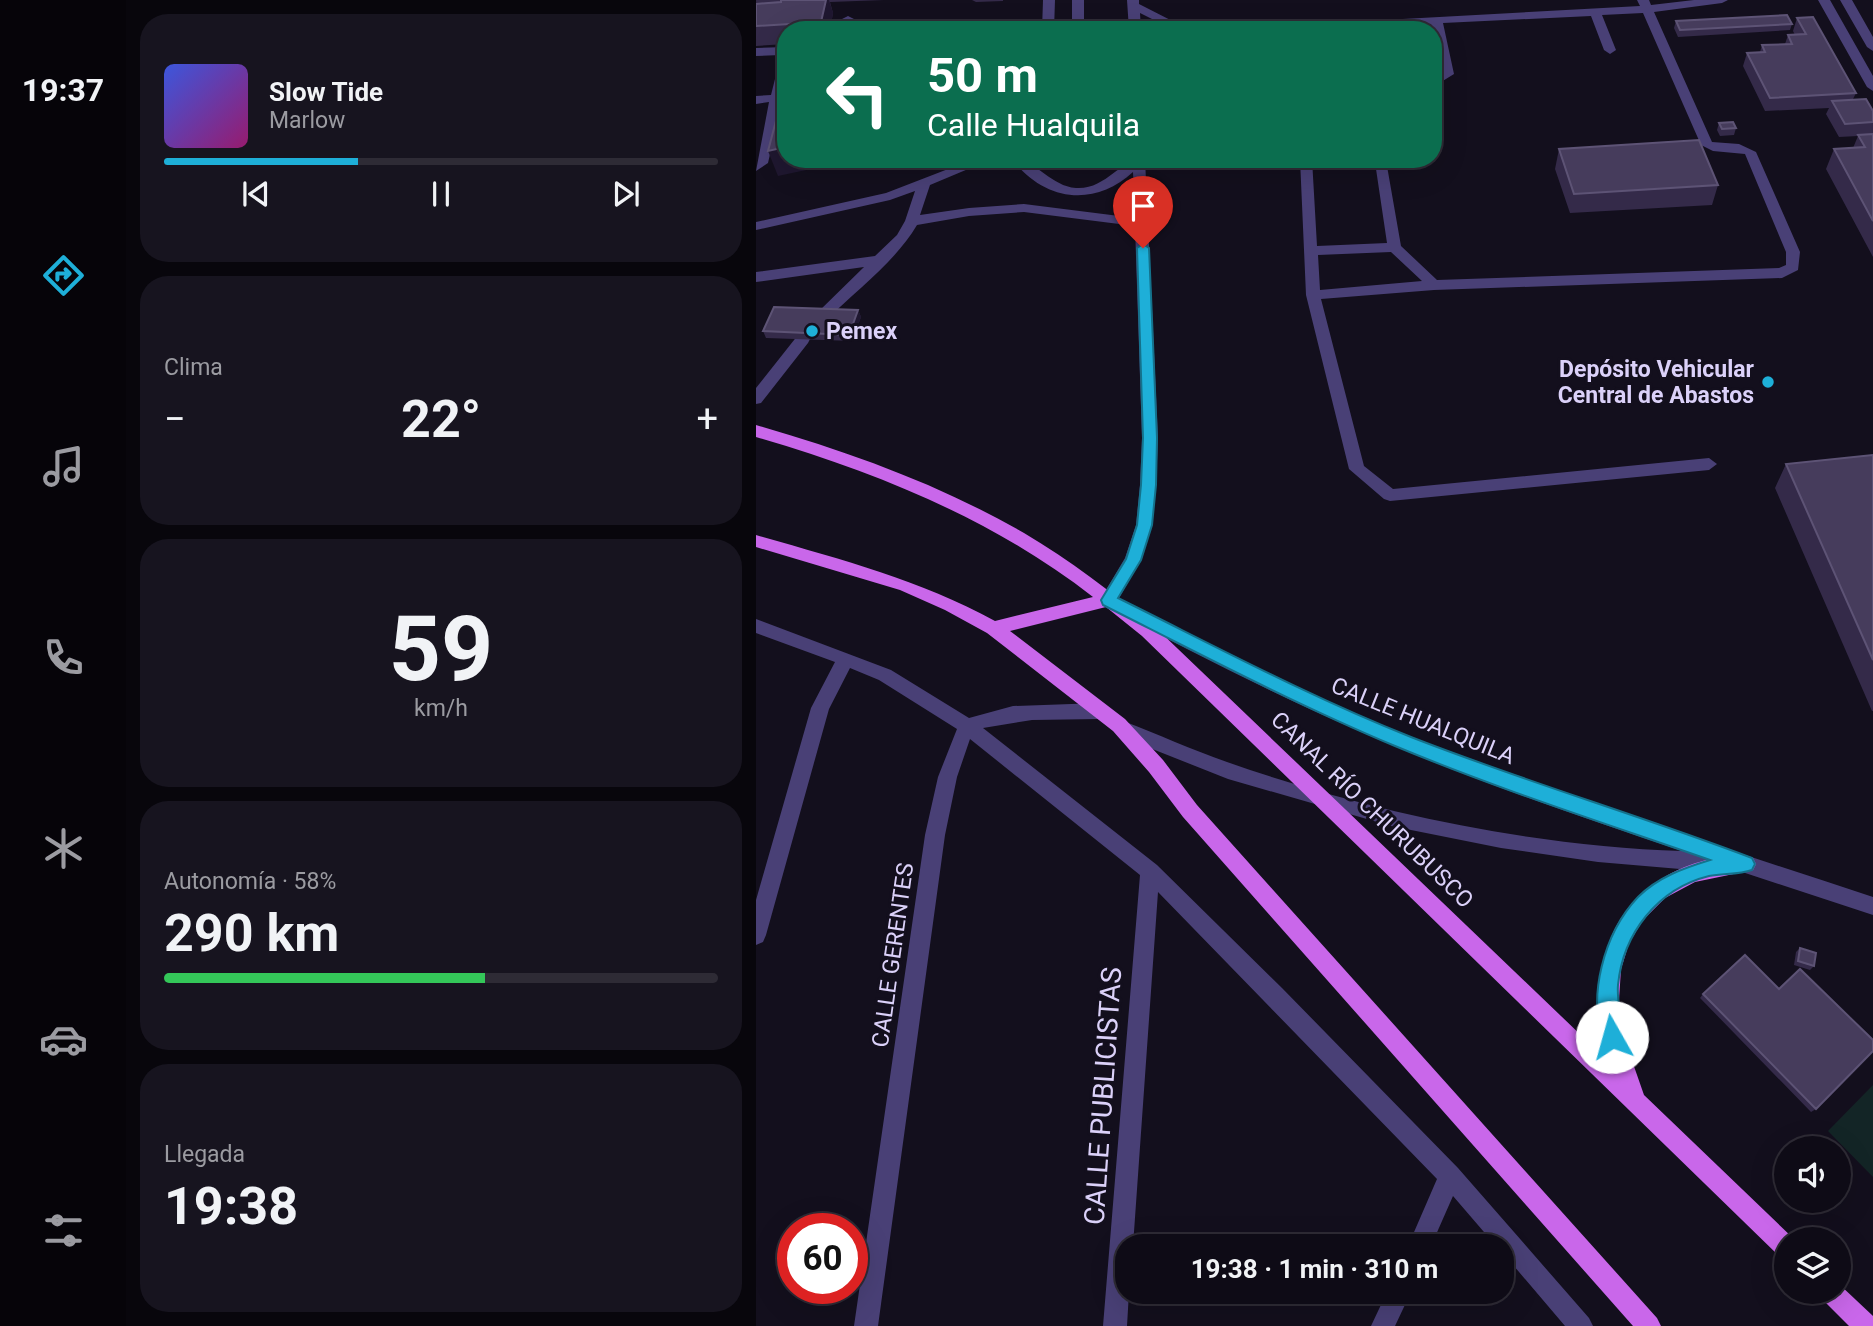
<!DOCTYPE html>
<html lang="es">
<head>
<meta charset="utf-8">
<style>
  :root { --surface:#0e0b16; --page:#17141f; --text:#f1f3f6; --muted:#9b9ba1; --line:#2e2b35; --accent:#1eafd8 }
  body { margin:0; font-family:Roboto,sans-serif; background:var(--page); color:var(--text); height:100vh; display:flex; flex-direction:column; font-size:26px; white-space:nowrap }
  * { box-sizing:border-box; margin:0 }
  p { font-size:23px; color:var(--muted) }
  .icon { flex:none; width:38px; height:38px; fill:none; stroke:currentColor; stroke-width:2; stroke-linecap:round; stroke-linejoin:round }
  .map { position:relative; flex:1; overflow:hidden }
  .drawer { display:flex; flex-direction:column; gap:14px; padding:14px; background:#08060c; width:630px }
  .drawer>* { flex:none }
  .hud { position:absolute; left:21px; top:21px; width:665px; height:147px; border-radius:28px; box-shadow:0 7px 28px #0002,0 0 0 2px var(--line); background:#0b6e4f; color:#fff; overflow:hidden }
  .controls { position:absolute; left:1018px; top:1136px; display:grid; gap:14px }
  .controls a { display:grid; place-items:center; width:77px; height:77px; border-radius:50%; background:var(--surface); box-shadow:0 7px 28px #0002,0 0 0 2px var(--line); font-size:35px }
  .speed { position:absolute; left:21px; top:1213px; display:flex; gap:14px; font-size:35px; font-weight:700; text-align:center }
  .speed>* { display:grid; place-content:center; width:91px; height:91px; border-radius:50%; background:var(--surface); box-shadow:0 7px 28px #0002,0 0 0 2px var(--line); line-height:1 }
  .speed .limit { border:10px solid #d22; background:#fff; color:#111 }
  .pin { position:absolute; display:grid; place-items:center; width:60px; height:60px; color:#fff; margin:-72px -30px; border-radius:50% 50% 50% 0; rotate:-45deg; box-shadow:0 0 7px #0007 }
  .pin .icon { rotate:45deg }
  .me { position:absolute; width:77px; margin:-38px; rotate:353deg; stroke-linejoin:round; filter:drop-shadow(0 0 5px #0008) }
  .turn { display:flex; align-items:center; gap:24px; height:147px; padding:0 35px; font-size:32px }
  .turn .icon { width:91px; height:91px; stroke-width:2.5 }
  .turn b { display:block; font-size:49px; line-height:60px }
  .big { font-size:52px; font-weight:700; line-height:1.1 }
  .drawer .widget { flex:1; display:flex; flex-direction:column; justify-content:center; gap:10px; min-width:0; padding:0 24px; border-radius:28px; background:var(--page) }
  .drawer .dial { align-items:center; gap:0 }
  .dial b { font-size:91px; line-height:1 }
  .song { display:flex; align-items:center; gap:21px }
  .cover { width:84px; height:84px; border-radius:10px; background:linear-gradient(135deg,hsl(230 70% 55%),hsl(320 70% 35%)) }
  .played { height:7px; border-radius:4px; background:linear-gradient(90deg,var(--accent) 35%,var(--line) 35%) }
  .keys { display:flex; justify-content:space-around; direction:ltr }
  .heat { display:flex; justify-content:space-between; align-items:center; font-size:38px; direction:ltr }
  .charge { height:10px; border-radius:5px; background:linear-gradient(90deg,#34c759 58%,var(--line) 0) }
  .trip { position:absolute; left:359px; top:1234px; width:399px; height:70px; border-radius:28px; background:var(--surface); box-shadow:0 7px 28px #0002,0 0 0 2px var(--line); font-weight:700; line-height:70px; text-align:center }
  main { display:flex; flex:1; min-height:0 }
  .tab-bar { display:flex; flex-direction:column; width:126px; justify-content:space-around; align-items:center; background:#060409; color:var(--muted) }
  .tab-bar .icon { width:49px; height:49px }
  .tab-bar .on { color:var(--accent) }
  .tab-bar b { font-size:32px; color:var(--text) }
  .map>svg:first-child { display:block }
  .green { fill:#132526 }
  .lines { fill:none; stroke-linecap:round; stroke-linejoin:round }
  .minor { fill:#494076; fill-rule:evenodd }
  .major { fill:#c967ea; fill-rule:evenodd }
  .wall { fill:#342a49 }
  .shaded-wall { fill:#1f1730 }
  .building { fill:#463c5c; stroke:#5d5375; stroke-width:2 }
  .route { fill:#1eafd8; stroke:#14728c; stroke-width:2 }
  .poi-dot { fill:#1eafd8; stroke:#130f1d; stroke-width:2.5 }
  .labels { text-anchor:middle; dominant-baseline:central; stroke-width:6; stroke-linejoin:round; paint-order:stroke }
  .poi-label { font-size:23px; font-weight:bold; fill:#dbd1f9; stroke:#130f1d; text-anchor:start }
  .street-label { font-size:23px; fill:#dbd1f9; stroke:#130f1d }
  .near-street-label { font-size:28px; fill:#dbd1f9; stroke:#130f1d }
</style>
</head>
<body>
<main>
<nav class="tab-bar">
<b>19:37</b>
<svg class="icon on" aria-label="directions" viewBox="0 0 24 24"><path d="M12 3l9 9-9 9-9-9zM9 14v-3h6M13 9l2 2-2 2"/></svg>
<svg class="icon" aria-label="music" viewBox="0 0 24 24"><path d="M9 18V5l10-2v13"/><circle cx="6" cy="18" r="3"/><circle cx="16" cy="16" r="3"/></svg>
<svg class="icon" aria-label="phone" viewBox="0 0 24 24"><path d="M5 4h4l2 5-3 2q2 4 5 5l2-3 5 2v4C11 20 4 13 5 4z"/></svg>
<svg class="icon" aria-label="climate" viewBox="0 0 24 24"><path d="M12 3v18M4 7l16 10M4 17L20 7"/></svg>
<svg class="icon" aria-label="car" viewBox="0 0 24 24"><path d="M5 17H2v-5l4-1 3-4h7l3 4 3 1v5h-3M9 17h6M6 11h13"/><circle cx="7" cy="17" r="2"/><circle cx="17" cy="17" r="2"/></svg>
<svg class="icon" aria-label="filters" viewBox="0 0 24 24"><path d="M4 7h16M4 17h16"/><circle cx="9" cy="7" r="2"/><circle cx="15" cy="17" r="2"/></svg>
</nav>
<section class="drawer">
<div class="widget">
<div class="song"><i class="cover"></i><div><b>Slow Tide</b><p>Marlow</p></div></div>
<div class="played"></div>
<div class="keys"><svg class="icon" aria-label="previous" viewBox="0 0 24 24"><path d="M18 5L8 12l10 7zM5 5v14"/></svg><svg class="icon" aria-label="pause" viewBox="0 0 24 24"><path d="M8 5v14M16 5v14"/></svg><svg class="icon" aria-label="next" viewBox="0 0 24 24"><path d="M6 5l10 7-10 7zM19 5v14"/></svg></div>
</div>
<div class="widget"><p>Clima</p>
<div class="heat"><a>−</a><b class="big">22°</b><a>+</a></div>
</div>
<div class="widget dial"><b>59</b><p>km/h</p></div>
<div class="widget"><p>Autonomía · 58%</p><b class="big">290 km</b><div class="charge"></div></div>
<div class="widget"><p>Llegada</p><b class="big">19:38</b></div>
</section>
<div class="map">
<svg width="1117" height="1326" viewBox="0 0 1117 1326">
  <rect width="100%" height="100%" fill="#130f1d"/>
  <!-- green -->
  <path class="green" d="M1117,1085V1177L1072,1131Z"/>
  <g class="lines">
    <!-- minor -->
    <path class="minor" d="M287,0H299L298,30H286Z
      M316,0H328V30H316Z
      M371,0H383V4L434,30H418L384,13L385,30H373Z
      M881,0H893L895,5L938,0H972L966,3L898,12L956,142L983,144L1000,152L1044,252L1042,270L1026,278L678,290L565,299L608,466L637,489L953,458L961,464L953,470L634,501L628,499L593,469L550,295L544,159H556L561,246L631,243L620,169L621,166H631L645,246L681,280L1023,268L1030,265V252L989,154L957,151L945,145L887,13L846,15L860,50L854,54L848,50L835,16L687,23L698,74L677,87V78L686,73L675,24L568,30H492L498,27L884,6ZM635,252L666,281L564,290L562,255Z
      M1062,0H1074L1117,76V91L1111,87Z
      M1084,0H1096L1117,37V51L1111,47Z
      M92,16L98,19L96,30H84L86,19Z
      M30,47V84L12,163L0,171L13,102L0,104V96L15,95L25,55L0,56V48Z
      M218,159H236L174,185L164,215L213,208L268,204L379,218L377,172C338,208 288,201 256,159C280,159 294,186 320,188C350,190 363,159 389,159L402,438L400,485L396,525L385,560L363,598C458,647 555,697 655,737C807,797 962,846 1117,897V915L971,867L924,869L842,862L745,848L635,826L472,779L361,735L358,729L361,723L367,721C402,734 436,750 471,762C613,812 775,846 926,851C817,814 708,777 603,731C515,693 430,649 346,605L344,600L369,558L380,525L384,485L386,438L379,226L268,212L213,216L161,225C139,262 101,290 70,320L65,322L58,317L60,314L108,267L0,282V272L119,256L141,235L149,221L159,191L134,200L0,230V222L130,193Z
      M47,334L54,339L52,343L5,403L0,404V388L42,335Z
      M0,619L135,670L213,718L257,706L343,703L349,706L352,711L349,716L343,719L276,720L227,728L401,865L526,988L702,1168L833,1318L837,1326H809L746,1252V1246H740L697,1196L675,1246H652L681,1179L402,892L377,1246H371V1292H373L371,1326H347L384,875L214,739L201,777L189,835L122,1326H98L169,835L182,777L201,729L123,680L94,668L73,709L10,935L7,942L0,945V900L55,708L79,662L0,633Z
      M631,1292H655L639,1326H615Z"/>
    <!-- major -->
    <path class="major" d="M0,425C93,452 183,484 268,533C314,560 356,593 398,626L853,1062C831,980 846,898 934,865C951,859 979,851 997,858L1000,864L997,870L939,882L909,898L887,920L873,943L865,969L863,1000L866,1032L888,1095L1038,1239H1031V1259L1023,1256L386,636L350,607L254,631L369,719L407,760L441,805L901,1318L905,1326H877L427,817L393,772L357,731L231,633L189,610L144,590L0,547V535C83,559 162,579 239,621L337,597C237,519 120,472 0,437Z
      M1083,1284L1117,1316V1326H1093L1067,1300L1064,1292H1083Z"/>
  </g>
  <!-- wall -->
  <path class="wall" d="M0,0H128L74,2L77,13L74,30H30V44L0,46Z
    M216,0H247V1L220,2Z
    M1041,18L1100,93L1097,99L1117,111V257L1070,169L1078,149L1097,148L1102,136L1083,137L1070,114L1073,108L1009,111L987,66L991,53L1004,52L1006,45L1029,44L1032,35H1039L1037,31Z
    M920,21L1036,24L1034,30L922,37L918,28Z
    M963,123L980,128L978,135L964,136L961,130Z
    M803,149L962,185L956,205L814,213L799,169Z
    M102,310L105,317L96,341L10,338L7,331Z
    M1117,455V711H1116L1019,488L1030,464Z
    M1044,948L1058,966L1054,970L1038,965L1040,952Z
    M1023,989L1060,1109L1055,1112L944,998L947,994Z"/>
  <!-- shaded-wall -->
  <path class="shaded-wall" d="M70,0H73L77,13L74,30H68L65,22Z
    M30,147V159H102L22,176L12,151Z
    M102,310L105,317L96,341L93,335Z"/>
  <!-- building -->
  <path class="building" d="M25,0H70L65,22L0,26V4L25,2Z
    M1031,15L1036,24L924,30L920,21Z
    M1057,17L1100,93L1014,98L991,53L1009,52L1006,45L1036,44L1032,35L1050,34L1041,18Z
    M237,24L236,30H111Z
    M30,83V147L12,151Z
    M1110,99L1117,111V122L1089,124L1076,101Z
    M977,122L980,128L966,129L963,123Z
    M1117,134V221L1078,149L1109,147L1102,135Z
    M943,140L962,185L818,194L803,149Z
    M18,307L102,310L93,335L7,331Z
    M1117,455V660L1030,464Z
    M1044,948L1060,953L1058,966L1042,961Z
    M989,955L1023,989L1044,969L1117,1040V1051L1060,1109L947,994Z"/>
  <!-- route -->
  <path class="route" d="M387,244L393,248L401,438L400,485L396,525L385,560L362,598C459,646 554,697 655,737C767,781 883,815 996,858L999,864L996,870C982,875 967,873 953,876C901,889 867,934 862,985C860,1004 870,1027 863,1044L856,1047L849,1044C830,998 848,933 882,897C902,877 928,868 954,860C848,823 742,789 639,746C539,704 444,654 347,605L345,600L370,559L381,525L385,485L387,438L381,248Z"/>
  <!-- markers -->
  <g class="poi-dot">
    <circle cx="56" cy="331" r="7"/>
    <circle cx="1012" cy="382" r="7"/>
  </g>
  <g class="labels">
    <!-- poi labels -->
    <g class="poi-label">
      <text x="70" y="331">Pemex</text>
      <text x="998" y="369" text-anchor="end">Depósito Vehicular<tspan x="998" dy="26">Central de Abastos</tspan></text>
    </g>
    <!-- street labels -->
    <g class="street-label">
      <text transform="translate(667 721) rotate(22)">CALLE HUALQUILA</text>
      <text transform="translate(616 810) rotate(44)">CANAL RÍO CHURUBUSCO</text>
      <text transform="translate(137 955) rotate(-82)">CALLE GERENTES</text>
    </g>
    <!-- near-street labels -->
    <g class="near-street-label">
      <text transform="translate(347 1096) rotate(-86)">CALLE PUBLICISTAS</text>
    </g>
  </g>
</svg>
<div class="controls">
<a><svg class="icon" aria-label="sound" viewBox="0 0 24 24"><path d="M4 9h4l5-4v14l-5-4H4zM17 9q2 3 0 6"/></svg></a>
<a><svg class="icon" aria-label="layers" viewBox="0 0 24 24"><path d="M12 4l9 5-9 5-9-5zM3 14l9 5 9-5"/></svg></a>
</div>
<div class="speed"><div class="limit">60</div></div>
<div class="pin" style="left:387px;top:248px;background:#d93025"><svg class="icon" aria-label="arrive" viewBox="0 0 24 24"><path d="M6 21V4h12l-3 4 3 4H6"/></svg></div>
<svg class="me" style="left:856px;top:1037px" viewBox="-20 -20 40 40"><circle r="19" fill="#fff"/><path d="M0-13L10 11 0 6-10 11z" fill="#1eafd8"/></svg>
<div class="trip">19:38 · 1 min · 310 m</div>
<div class="hud">
<div class="turn"><svg class="icon" aria-label="left" viewBox="0 0 24 24"><path d="M17 20v-9H6M10 6l-5 5 5 5"/></svg><div><b>50 m</b>Calle Hualquila</div></div>
</div>
</div>
</main>
</body>
</html>
